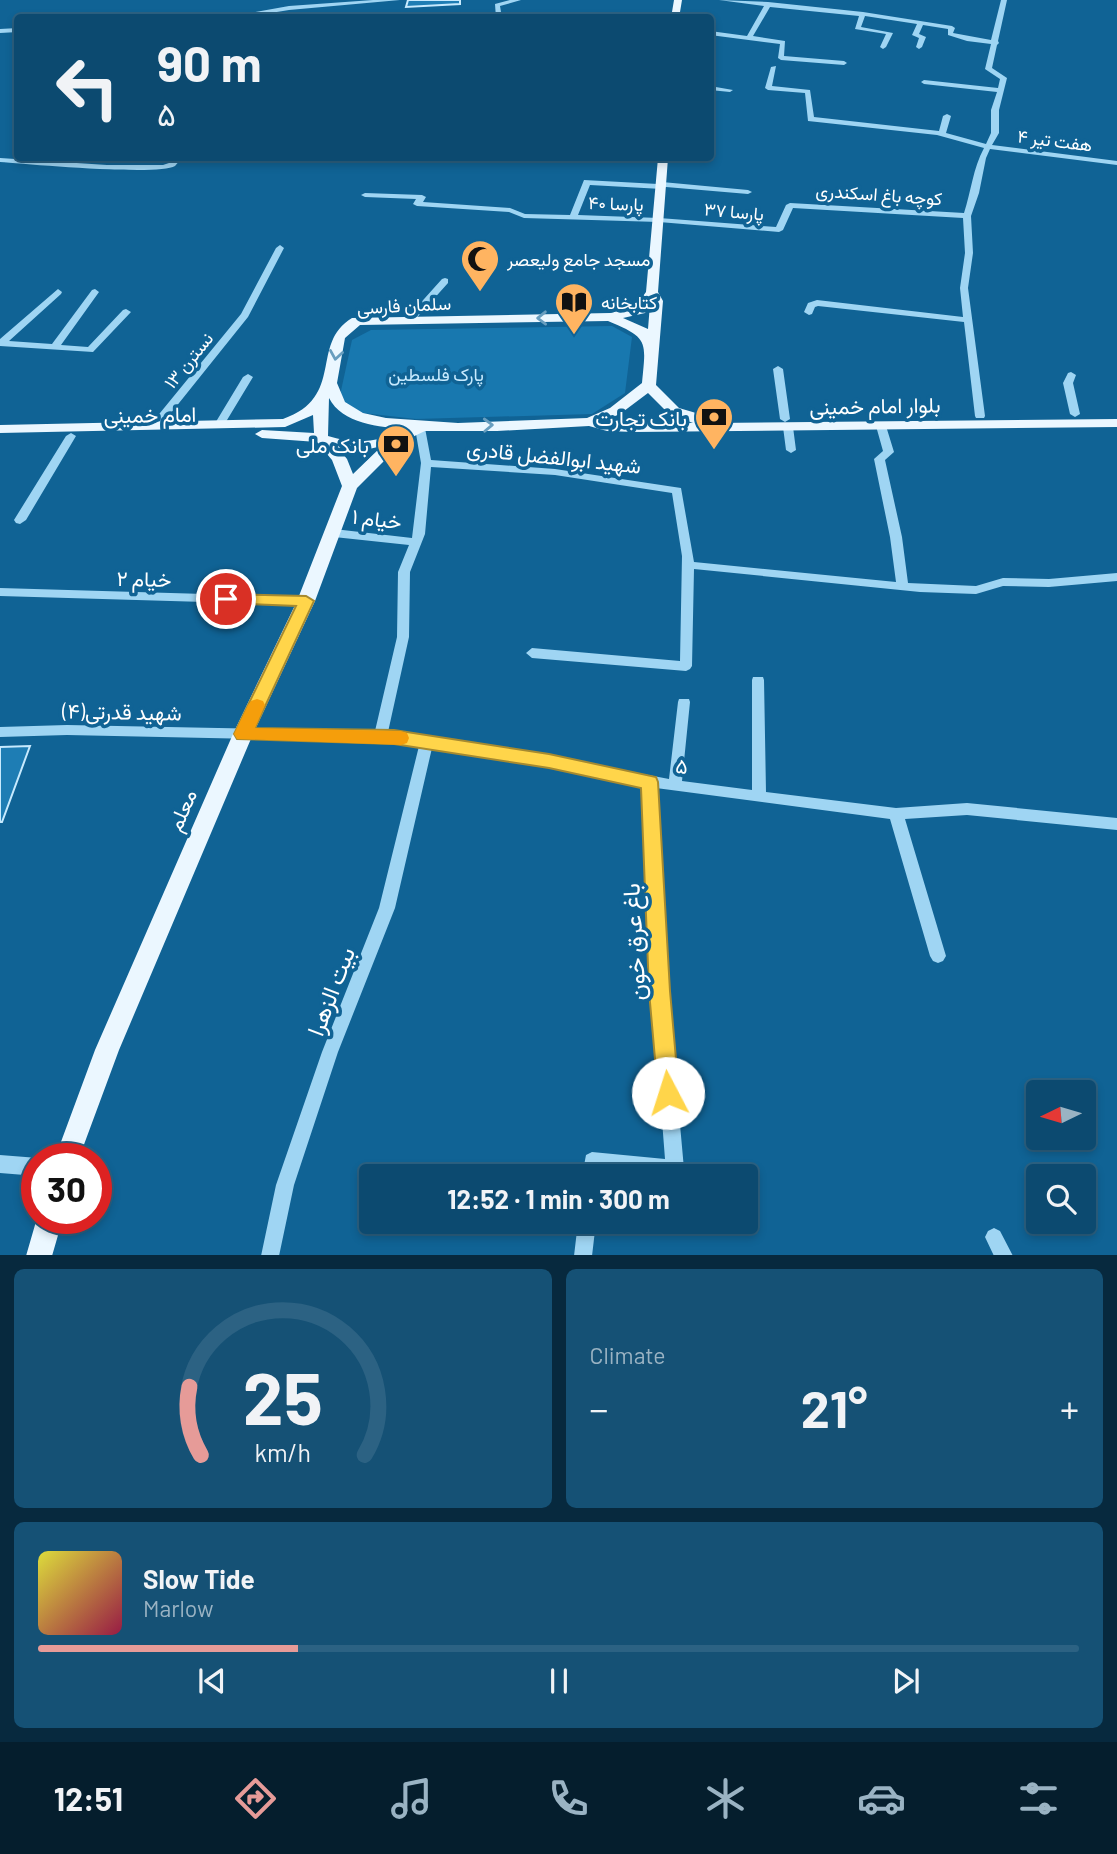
<!DOCTYPE html>
<html lang="en">
<head>
<meta charset="utf-8">
<style>
  :root { --surface:#0c4a70; --page:#155175; --text:#f1f3f6; --muted:#9ab3c3; --line:#2c6283; --accent:#e69b98 }
  body { margin:0; font-family:Barlow,Vazirmatn,sans-serif; background:var(--page); color:var(--text); height:100vh; display:flex; flex-direction:column; font-size:26px; white-space:nowrap }
  * { box-sizing:border-box; margin:0 }
  p { font-size:23px; color:var(--muted) }
  .icon { flex:none; width:38px; height:38px; fill:none; stroke:currentColor; stroke-width:2; stroke-linecap:round; stroke-linejoin:round }
  .map { position:relative; height:1255px; overflow:hidden }
  .panel { display:flex; flex-direction:column; gap:14px; padding:14px; background:#07293e; flex:1 }
  .panel>* { flex:none }
  .top-card { position:absolute; left:14px; top:14px; width:700px; height:147px; border-radius:7px; box-shadow:0 4px 10px #0003,0 0 0 2px var(--line); background:#0c4a70; color:var(--text); overflow:hidden }
  .needle { width:46px; rotate:265deg }
  .controls { position:absolute; left:1026px; top:1080px; display:grid; gap:14px }
  .controls a { display:grid; place-items:center; width:70px; height:70px; border-radius:7px; background:var(--surface); box-shadow:0 4px 10px #0003,0 0 0 2px var(--line); font-size:35px }
  .speed { position:absolute; left:21px; top:1143px; display:flex; gap:14px; font-size:35px; font-weight:700; text-align:center }
  .speed>* { display:grid; place-content:center; width:91px; height:91px; border-radius:50%; background:var(--surface); box-shadow:0 4px 10px #0003,0 0 0 2px var(--line); line-height:1 }
  .speed .limit { border:10px solid #d22; background:#fff; color:#111 }
  .pin { position:absolute; display:grid; place-items:center; width:60px; height:60px; color:#fff; margin:-30px; border:4px solid #fff; border-radius:50%; box-shadow:0 2px 7px #0007 }
  .me { position:absolute; width:77px; margin:-38px; rotate:355deg; stroke-linejoin:round; filter:drop-shadow(0 0 5px #0008) }
  .turn { display:flex; align-items:center; gap:24px; height:147px; padding:0 28px; font-size:32px }
  .turn .icon { width:91px; height:91px; stroke-width:2.5 }
  .turn b { display:block; font-size:49px; line-height:60px }
  .big { font-size:52px; font-weight:700; line-height:1.1 }
  .panel .card { flex:1; display:flex; flex-direction:column; justify-content:center; gap:10px; min-width:0; padding:0 24px; border-radius:10px; background:var(--page) }
  .panel .dial { align-items:center; gap:0 }
  .dial svg { height:182px; overflow:visible; fill:none; stroke:var(--line); stroke-width:7; stroke-linecap:round; text-anchor:middle }
  .dial text { fill:var(--text); stroke:none }
  .song { display:flex; align-items:center; gap:21px }
  .cover { width:84px; height:84px; border-radius:10px; background:linear-gradient(135deg,hsl(60 70% 55%),hsl(340 70% 35%)) }
  .played { height:7px; border-radius:4px; background:linear-gradient(90deg,var(--accent) 25%,var(--line) 25%) }
  .keys { display:flex; justify-content:space-around; direction:ltr }
  .heat { display:flex; justify-content:space-between; align-items:center; font-size:38px; direction:ltr }
  .panel .tiles { flex:1; display:grid; gap:14px; grid-template-columns:1fr 1fr }
  .card:last-child { grid-column:span 2 }
  .trip { position:absolute; left:359px; top:1164px; width:399px; height:70px; border-radius:7px; background:var(--surface); box-shadow:0 4px 10px #0003,0 0 0 2px var(--line); font-weight:700; line-height:70px; text-align:center }
  .tab-bar { display:flex; height:112px; justify-content:space-around; align-items:center; background:#051e2d; color:var(--muted) }
  .tab-bar .icon { width:49px; height:49px }
  .tab-bar .current { color:var(--accent) }
  .tab-bar b { font-size:32px; color:var(--text) }
  .map>svg:first-child { display:block }
  .green { fill:#1878af }
  .building { fill:#1e7db4; stroke:#c7eafe; stroke-width:2 }
  .lines { fill:none; stroke-linecap:round; stroke-linejoin:round }
  .minor { fill:#9fd5f3; fill-rule:evenodd }
  .major { fill:#ebf7ff; fill-rule:evenodd }
  .oneway { stroke:#689ebf }
  .route { fill:#ffd54a; stroke:#a68a30; stroke-width:2 }
  .slow { fill:#f59e0b }
  .labels { text-anchor:middle; dominant-baseline:central; stroke-width:7; stroke-linejoin:round; paint-order:stroke }
  .far-street-label { font-size:18px; fill:#fff; stroke:#106395 }
  .far-poi-label { font-size:18px; fill:#fff; stroke:#106395; text-anchor:start }
  .far-park-label { font-size:18px; fill:#c7eafe; stroke:#106395 }
  .street-label { font-size:21px; fill:#fff; stroke:#106395 }
  .poi-label { font-size:21px; fill:#fff; stroke:#106395; text-anchor:end }
  .near-street-label { font-size:24px; fill:#fff; stroke:#106395 }
</style>
</head>
<body>
<div class="map">
<svg width="1117" height="1256" viewBox="0 0 1117 1256">
  <rect width="100%" height="100%" fill="#106395"/>
  <!-- green -->
  <path class="green" d="M612,326L632,337L625,393L592,414L416,419L363,413L339,400L352,340L371,330Z"/>
  <!-- building -->
  <path class="building" d="M408,0H460V4L406,7Z
    M30,746L2,822H0V747Z"/>
  <g class="lines">
    <!-- minor -->
    <path class="minor" d="M373,0H400L289,10L240,18H222L289,6Z
      M510,0H521L500,6L502,18H496L495,4Z
      M719,0L768,2L863,12L952,26L955,28L953,33L991,40L1001,0H1007L998,41L999,43L997,45L992,68L1007,78L999,110V133L992,145L1117,161V165L990,149L986,158L979,193L971,216L973,253L968,288L985,416L984,418H976L975,416L964,322L818,306L815,307L812,314L809,315L804,312L808,303L817,300L963,317L960,288L965,253L963,218L793,208L783,230L779,232L659,222L524,218L509,212L417,206L413,204L416,199L365,197L361,195L365,193L422,195L426,197L423,202L510,208L525,214L570,215L584,180L658,184L662,182L748,190L752,192L748,194L666,187L662,189L590,185L578,215L659,218L776,227L786,205L790,203L964,213C971,192 973,168 984,148L937,135L808,121L805,93L768,90L765,88L771,67L776,66L772,86L810,90L814,117L939,131L943,116L947,114L951,116L946,133L986,144L991,133V110L997,92L924,84L921,82L924,80L998,88L1000,79L985,69L991,44L967,41L948,35V29L923,25L919,34L926,37L922,47L919,49L916,47L919,38L912,35L917,24L865,16L861,27L893,33L886,47L883,49L880,47L886,34L855,29L859,16L770,7L753,36L785,41L784,56L844,61L847,63L844,65L781,60L778,58L780,44L710,35V31L747,36L764,6Z
      M153,14L151,17L115,18L118,16Z
      M18,28V32L0,33V29Z
      M710,86L733,90L730,92L710,90Z
      M0,158L107,165H163L169,163L174,158H182C181,159 175,166 175,166C159,176 27,164 0,162Z
      M280,245L284,248L248,317L159,428H151V424L241,314L276,248Z
      M445,278L448,279V283L413,322H407V318L442,279Z
      M58,289L62,292L61,294L9,341L52,344L92,290L95,289L99,292L61,345L88,347L123,310L126,309L131,312L93,352L0,346V339Z
      M778,366L783,369L790,419L785,422L780,419L773,369Z
      M1071,372L1076,375L1073,383L1080,414L1075,417L1070,414L1063,383L1068,373Z
      M248,374L253,377L224,425L223,427H215L214,425L243,377Z
      M881,423L886,426L894,452L885,460L902,537L908,583L976,586L1003,578L1049,579L1117,573V581L1049,587L1003,586L976,594L920,592L694,569L692,666L690,669L686,671L532,658L526,653L532,648L680,661L682,556L672,493L555,475L431,467L425,534L410,572L409,637L388,732L549,756L669,779L678,702L679,699H689L690,702L682,781L752,790V680L753,677H763L764,680L766,792L896,808L967,803L1117,818V830L967,815L905,819L946,956L943,961L938,963L933,961L930,956L890,819L656,788L668,991L684,1169L679,1176H656L600,1171V1176H582L586,1155L592,1152L665,1159L652,991L642,786L549,766L432,748L395,908L338,1052L294,1185L279,1256H261L276,1185L322,1052L379,908L419,746L395,742L67,735L0,737V727L67,725L375,731L397,637L398,572L409,545L334,537L328,533L334,529L412,538L421,463L415,428L420,425L425,428L431,460L555,469L681,488L694,562L896,582L890,537L874,459L883,451L876,426Z
      M788,424L793,427L796,450L791,453L786,450L783,427Z
      M71,433L76,436L26,520L20,524L16,523L14,520L66,436Z
      M0,588L306,597L312,601L306,605L0,596Z
      M0,1155L38,1158L37,1176L0,1173Z
      M578,1222H596L592,1256H574Z
      M994,1228L1000,1231L1013,1256H994L985,1237L988,1231Z"/>
    <!-- major -->
    <path class="major" d="M674,0H682L679,18H671Z
      M658,158H668L658,292L663,301L656,385L679,408L713,418L714,423L1117,419V427L634,432L607,431L589,426L497,431H425L404,441L357,488L315,601L253,734L119,1050L79,1158H55L95,1050L233,734L297,601L342,486L332,460L317,442L262,438L255,434L262,430L314,433L313,415L285,427L0,433V425L283,419C346,397 309,344 352,318L610,313L635,307L646,292ZM650,304L648,329L623,318L645,313ZM608,321C649,338 646,341 642,383L610,408L587,418L458,423L386,418L363,413L345,402L337,383L345,338L360,325ZM648,393L669,414L693,423L603,421L620,414ZM329,398C342,424 380,427 406,429C378,442 357,445 328,436ZM382,446L353,474L347,459L338,448L352,453Z
      M37,1218H63L52,1256H26Z"/>
  </g>
  <!-- one-way arrows -->
  <defs><path id="oneway-chevron" d="M-2-3.5L2.5 0L-2 3.5" fill="none" stroke-width="1.6" stroke-linecap="round" stroke-linejoin="round" transform="scale(1.75)"/></defs>
  <g class="oneway">
    <use href="#oneway-chevron" transform="translate(542 318) rotate(179)"/>
    <use href="#oneway-chevron" transform="translate(336 355) rotate(99)"/>
    <use href="#oneway-chevron" transform="translate(488 425) rotate(-2)"/>
  </g>
  <!-- route -->
  <path class="route" d="M226,594L306,596L314,601L255,728L394,730L549,754L656,777L658,782L670,991L679,1093L676,1100L668,1103L661,1100L658,1093L649,991L641,788L549,768L394,744L237,739L234,734L296,606L221,603L218,599Z"/>
  <!-- slow -->
  <path class="slow" d="M257,699L263,701L265,705L255,728L401,731L407,733L409,738L407,743L401,745L237,739L234,734L248,705L251,701Z"/>
  <!-- icons -->
  <defs>
    <symbol id="mosque-pin" viewBox="-11 -11 22 30"><path d="M0 17L-7.5 6A9.5 9.5 0 1 1 7.5 6Z" fill="#ffb461" stroke="#106395"/><path d="M3.5-4.9A6 6 0 1 0 3.5 4.9A5 5 0 1 1 3.5-4.9Z" fill="#111"/></symbol>
    <symbol id="library-pin" viewBox="-11 -11 22 30"><path d="M0 17L-7.5 6A9.5 9.5 0 1 1 7.5 6Z" fill="#ffb461" stroke="#106395"/><path d="M-6-4Q-3-5.5-.7-3.5V5Q-3 3-6 4ZM6-4Q3-5.5 .7-3.5V5Q3 3 6 4Z" fill="#111"/></symbol>
    <symbol id="bank-pin" viewBox="-11 -11 22 30"><path d="M0 17L-7.5 6A9.5 9.5 0 1 1 7.5 6Z" fill="#ffb461" stroke="#106395"/><path d="M-6-4H6V4H-6ZM0-2.3a2.3 2.3 0 1 0 0 4.6a2.3 2.3 0 1 0 0-4.6Z" fill="#111"/></symbol>
  </defs>
  <g fill-rule="evenodd">
    <use href="#mosque-pin" x="458" y="237" width="44" height="60"/>
    <use href="#library-pin" x="552" y="280" width="44" height="60"/>
    <use href="#bank-pin" x="692" y="395" width="44" height="60"/>
    <use href="#bank-pin" x="374" y="422" width="44" height="60"/>
  </g>
  <g class="labels">
    <!-- far-street labels -->
    <g class="far-street-label">
      <text transform="translate(1055 140) rotate(7)">هفت تیر ۴</text>
      <text transform="translate(879 194) rotate(4)">کوچه باغ اسکندری</text>
      <text transform="translate(616 203) rotate(2)">پارسا ۴۰</text>
      <text transform="translate(734 211) rotate(5)">پارسا ۳۷</text>
      <text transform="translate(404 305) rotate(-3)">سلمان فارسی</text>
      <text transform="translate(188 360) rotate(-51)">نسترن ۱۳</text>
    </g>
    <!-- far-poi labels -->
    <g class="far-poi-label">
      <text x="507" y="259">مسجد جامع ولیعصر</text>
      <text x="601" y="302">کتابخانه</text>
    </g>
    <!-- far-park labels -->
    <g class="far-park-label">
      <text x="436" y="374">پارک فلسطین</text>
    </g>
    <!-- street labels -->
    <g class="street-label">
      <text transform="translate(875 405) rotate(-1)">بلوار امام خمینی</text>
      <text transform="translate(150 414) rotate(-1)">امام خمینی</text>
      <text transform="translate(554 456) rotate(6)">شهید ابوالفضل قادری</text>
      <text transform="translate(377 518) rotate(7)">خیام ۱</text>
      <text transform="translate(144 578) rotate(1)">خیام ۲</text>
      <text transform="translate(122 711) rotate(1)">شهید قدرتی(۴)</text>
      <text transform="translate(682 765) rotate(7)">۵</text>
      <text transform="translate(181 810) rotate(-67)">معلم</text>
    </g>
    <!-- poi labels -->
    <g class="poi-label">
      <text x="687" y="417">بانک تجارت</text>
      <text x="369" y="444">بانک ملی</text>
    </g>
    <!-- near-street labels -->
    <g class="near-street-label">
      <text transform="translate(633 942) rotate(-93)">باغ عرق خون</text>
      <text transform="translate(330 991) rotate(-69)">بیت الزهرا</text>
    </g>
  </g>
</svg>
<div class="controls">
<a><svg class="needle" viewBox="-14 -14 28 28"><path d="M0-13l5 13h-10z" fill="#e53935"/><path d="M0 13l5-13h-10z" fill="#9ab3c3"/></svg></a>
<a><svg class="icon" aria-label="search" viewBox="0 0 24 24"><circle cx="10" cy="10" r="6"/><path d="M15 15l6 6"/></svg></a>
</div>
<div class="speed"><div class="limit">30</div></div>
<div class="pin" style="left:226px;top:599px;background:#d93025"><svg class="icon" aria-label="arrive" viewBox="0 0 24 24"><path d="M6 21V4h12l-3 4 3 4H6"/></svg></div>
<svg class="me" style="left:668px;top:1093px" viewBox="-20 -20 40 40"><circle r="19" fill="#fff"/><path d="M0-13L10 11 0 6-10 11z" fill="#ffd54a"/></svg>
<div class="trip">12:52 · 1 min · 300 m</div>
<div class="top-card">
<div class="turn"><svg class="icon" aria-label="left" viewBox="0 0 24 24"><path d="M17 20v-9H6M10 6l-5 5 5 5"/></svg><div><b>90 m</b>۵</div></div>
</div>
</div>
<section class="panel">
<div class="tiles">
<div class="card dial"><svg viewBox="0 0 100 80">
<path d="M14 69A42 42 0 1 1 86 69"/>
<path d="M14 69A42 42 0 0 1 9 39" stroke="#e69b98"/>
<text x="50" y="56" font-size="32" font-weight="700">25</text>
<text x="50" y="72" font-size="11">km/h</text>
</svg></div>
<div class="card"><p>Climate</p>
<div class="heat"><a>−</a><b class="big">21°</b><a>+</a></div>
</div>
<div class="card">
<div class="song"><i class="cover"></i><div><b>Slow Tide</b><p>Marlow</p></div></div>
<div class="played"></div>
<div class="keys"><svg class="icon" aria-label="previous" viewBox="0 0 24 24"><path d="M18 5L8 12l10 7zM5 5v14"/></svg><svg class="icon" aria-label="pause" viewBox="0 0 24 24"><path d="M8 5v14M16 5v14"/></svg><svg class="icon" aria-label="next" viewBox="0 0 24 24"><path d="M6 5l10 7-10 7zM19 5v14"/></svg></div>
</div>
</div>
</section>
<nav class="tab-bar">
<b>12:51</b>
<svg class="icon current" aria-label="directions" viewBox="0 0 24 24"><path d="M12 3l9 9-9 9-9-9zM9 14v-3h6M13 9l2 2-2 2"/></svg>
<svg class="icon" aria-label="music" viewBox="0 0 24 24"><path d="M9 18V5l10-2v13"/><circle cx="6" cy="18" r="3"/><circle cx="16" cy="16" r="3"/></svg>
<svg class="icon" aria-label="phone" viewBox="0 0 24 24"><path d="M5 4h4l2 5-3 2q2 4 5 5l2-3 5 2v4C11 20 4 13 5 4z"/></svg>
<svg class="icon" aria-label="climate" viewBox="0 0 24 24"><path d="M12 3v18M4 7l16 10M4 17L20 7"/></svg>
<svg class="icon" aria-label="car" viewBox="0 0 24 24"><path d="M5 17H2v-5l4-1 3-4h7l3 4 3 1v5h-3M9 17h6M6 11h13"/><circle cx="7" cy="17" r="2"/><circle cx="17" cy="17" r="2"/></svg>
<svg class="icon" aria-label="filters" viewBox="0 0 24 24"><path d="M4 7h16M4 17h16"/><circle cx="9" cy="7" r="2"/><circle cx="15" cy="17" r="2"/></svg>
</nav>
</body>
</html>
